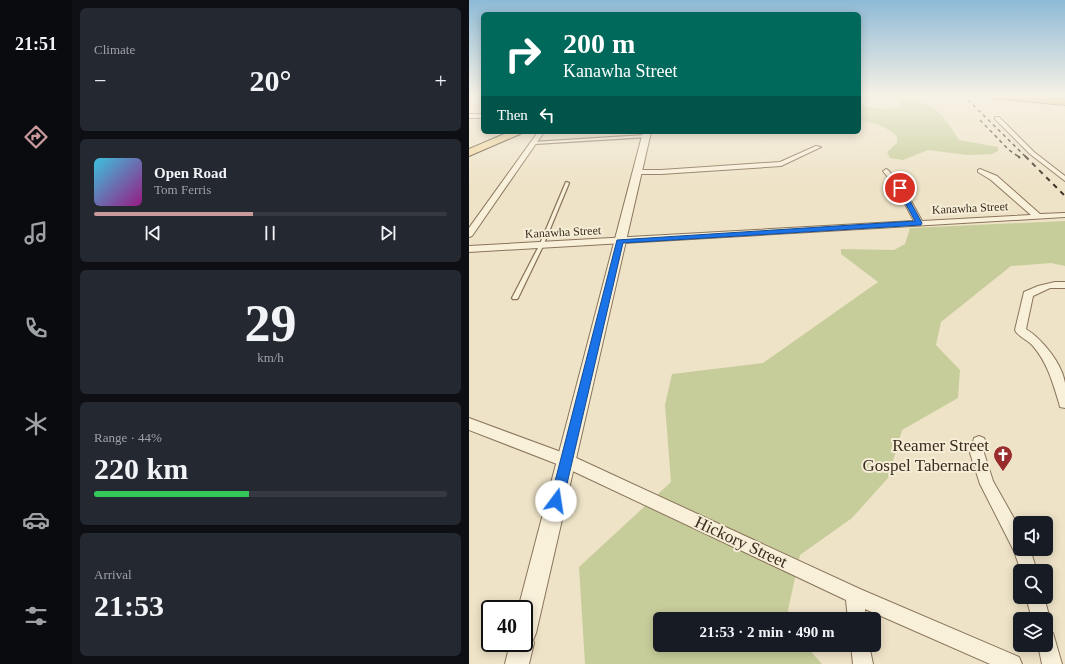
<!DOCTYPE html>
<html lang="en">
<head>
<meta charset="utf-8">
<style>
  :root { --surface:#171b24; --page:#242831; --text:#f1f3f6; --muted:#9ea1a6; --line:#363941; --accent:#c9999c }
  body { margin:0; font-family:Georgia,serif; background:var(--page); color:var(--text); height:100vh; display:flex; flex-direction:column; font-size:15px; white-space:nowrap }
  * { box-sizing:border-box; margin:0 }
  p { font-size:13px; color:var(--muted) }
  .icon { flex:none; width:22px; height:22px; fill:none; stroke:currentColor; stroke-width:2; stroke-linecap:round; stroke-linejoin:round }
  .map { position:relative; flex:1; overflow:hidden }
  .drawer { display:flex; flex-direction:column; gap:8px; padding:8px; background:#0d0f14; width:397px }
  .drawer>* { flex:none }
  .hud { position:absolute; left:12px; top:12px; width:380px; height:122px; border-radius:6px; box-shadow:0 2px 10px #0003; background:#00695c; color:#fff; overflow:hidden }
  .fabs { position:absolute; left:544px; top:516px; display:grid; gap:8px }
  .fabs a { display:grid; place-items:center; width:40px; height:40px; border-radius:6px; background:var(--surface); box-shadow:0 2px 10px #0003; font-size:20px }
  .speed { position:absolute; left:12px; top:600px; display:flex; gap:8px; font-size:20px; font-weight:700; text-align:center }
  .speed>* { display:grid; place-content:center; width:52px; height:52px; border-radius:50%; background:var(--surface); box-shadow:0 2px 10px #0003; line-height:1 }
  .speed .limit { border:2px solid #111; border-radius:6px; background:#fff; color:#111 }
  .pin { position:absolute; display:grid; place-items:center; width:34px; height:34px; color:#fff; margin:-17px; border:2px solid #fff; border-radius:50%; box-shadow:0 1px 4px #0007 }
  .me { position:absolute; width:44px; margin:-22px; rotate:14deg; stroke-linejoin:round; filter:drop-shadow(0 0 3px #0008) }
  .turn { display:flex; align-items:center; gap:14px; height:84px; padding:0 16px; font-size:18px }
  .turn .icon { width:52px; height:52px; stroke-width:2.5 }
  .turn b { display:block; font-size:28px; line-height:34px }
  .then { display:flex; align-items:center; height:38px; padding:0 16px; background:#0003; gap:8px; font-size:15px }
  .big { font-size:30px; font-weight:800; line-height:1.1 }
  .drawer .widget { flex:1; display:flex; flex-direction:column; justify-content:center; gap:6px; min-width:0; padding:0 14px; border-radius:6px; background:var(--page) }
  .drawer .dial { align-items:center; gap:0 }
  .dial b { font-size:52px; line-height:1 }
  .song { display:flex; align-items:center; gap:12px }
  .cover { width:48px; height:48px; border-radius:6px; background:linear-gradient(135deg,hsl(190 70% 55%),hsl(310 70% 35%)) }
  .played { height:4px; border-radius:2px; background:linear-gradient(90deg,var(--accent) 45%,var(--line) 45%) }
  .keys { display:flex; justify-content:space-around; direction:ltr }
  .heat { display:flex; justify-content:space-between; align-items:center; font-size:22px; direction:ltr }
  .charge { height:6px; border-radius:3px; background:linear-gradient(90deg,#34c759 44%,var(--line) 0) }
  .trip { position:absolute; left:184px; top:612px; width:228px; height:40px; border-radius:6px; background:var(--surface); box-shadow:0 2px 10px #0003; font-weight:800; line-height:40px; text-align:center }
  main { display:flex; flex:1; min-height:0 }
  .dock { display:flex; flex-direction:column; width:72px; justify-content:space-around; align-items:center; background:#090b0e; color:var(--muted) }
  .dock .icon { width:28px; height:28px }
  .dock .current { color:var(--accent) }
  .dock b { font-size:18px; color:var(--text) }
  .map>svg:first-child { display:block }
  .green { fill:#c7cd9a }
  .lines { fill:none; stroke-linecap:round; stroke-linejoin:round }
  .service-casing { stroke:#8a745c; stroke-width:2.5 }
  .minor-casing { stroke:#8a745c; stroke-width:2 }
  .tertiary-casing { stroke:#8a745c; stroke-width:2 }
  .primary-casing { stroke:#584330; stroke-width:2 }
  .motorway-casing { stroke:#584330; stroke-width:2 }
  .service { fill:#f9f0da; fill-rule:evenodd }
  .minor { fill:#f9f0da; fill-rule:evenodd }
  .tertiary { fill:#f9f0da; fill-rule:evenodd }
  .primary { fill:#f1d79f; fill-rule:evenodd }
  .motorway { fill:#dca359; fill-rule:evenodd }
  .rail-far1 { stroke:#3a2d20; stroke-width:1.5; stroke-dasharray:3.5 3.5; stroke-linecap:butt }
  .rail { stroke:#3a2d20; stroke-width:2; stroke-dasharray:5 5; stroke-linecap:butt }
  .route { fill:#1a73e8; stroke:#114b97 }
  .labels { text-anchor:middle; dominant-baseline:central; stroke-width:4; stroke-linejoin:round; paint-order:stroke }
  .far-street-label { font-size:12px; fill:#3a2d20; stroke:#f6edd6 }
  .near-poi-label { font-size:17px; fill:#3a2d20; stroke:#f6edd6; text-anchor:end }
  .near-street-label { font-size:17px; fill:#3a2d20; stroke:#f6edd6 }
</style>
</head>
<body>
<main>
<nav class="dock">
<b>21:51</b>
<svg class="icon current" aria-label="directions" viewBox="0 0 24 24"><path d="M12 3l9 9-9 9-9-9zM9 14v-3h6M13 9l2 2-2 2"/></svg>
<svg class="icon" aria-label="music" viewBox="0 0 24 24"><path d="M9 18V5l10-2v13"/><circle cx="6" cy="18" r="3"/><circle cx="16" cy="16" r="3"/></svg>
<svg class="icon" aria-label="phone" viewBox="0 0 24 24"><path d="M5 4h4l2 5-3 2q2 4 5 5l2-3 5 2v4C11 20 4 13 5 4z"/></svg>
<svg class="icon" aria-label="climate" viewBox="0 0 24 24"><path d="M12 3v18M4 7l16 10M4 17L20 7"/></svg>
<svg class="icon" aria-label="car" viewBox="0 0 24 24"><path d="M5 17H2v-5l4-1 3-4h7l3 4 3 1v5h-3M9 17h6M6 11h13"/><circle cx="7" cy="17" r="2"/><circle cx="17" cy="17" r="2"/></svg>
<svg class="icon" aria-label="filters" viewBox="0 0 24 24"><path d="M4 7h16M4 17h16"/><circle cx="9" cy="7" r="2"/><circle cx="15" cy="17" r="2"/></svg>
</nav>
<section class="drawer">
<div class="widget"><p>Climate</p>
<div class="heat"><a>−</a><b class="big">20°</b><a>+</a></div>
</div>
<div class="widget">
<div class="song"><i class="cover"></i><div><b>Open Road</b><p>Tom Ferris</p></div></div>
<div class="played"></div>
<div class="keys"><svg class="icon" aria-label="previous" viewBox="0 0 24 24"><path d="M18 5L8 12l10 7zM5 5v14"/></svg><svg class="icon" aria-label="pause" viewBox="0 0 24 24"><path d="M8 5v14M16 5v14"/></svg><svg class="icon" aria-label="next" viewBox="0 0 24 24"><path d="M6 5l10 7-10 7zM19 5v14"/></svg></div>
</div>
<div class="widget dial"><b>29</b><p>km/h</p></div>
<div class="widget"><p>Range · 44%</p><b class="big">220 km</b><div class="charge"></div></div>
<div class="widget"><p>Arrival</p><b class="big">21:53</b></div>
</section>
<div class="map">
<svg width="596" height="664" viewBox="0 0 596 664">
  <rect width="100%" height="100%" fill="#eee3c7"/>
  <!-- green -->
  <path class="green" d="M405,95H454L444,98C449,104 458,104 464,108C476,116 482,128 490,140L529,147V151L523,154L499,155L459,150L434,160L421,158L418,152L428,143V137C419,126 404,123 390,120V105C404,107 421,113 433,105C429,97 414,97 405,95Z
    M596,221V266L582,263L542,266L472,322L467,345L491,370L489,398L433,430L419,478L383,518L331,555L319,610L321,619H191V645H336L353,664H116L110,567L202,482L196,405L203,374L294,363L409,282L372,254V249L425,250L436,244L441,228Z"/>
  <g class="lines">
    <defs>
      <path id="service" d="M177,135L179,136L178,137L65,144L63,143L65,142Z
        M97,182L100,183L74,246L49,298L48,299H44L43,298L70,246Z"/>
      <path id="minor" d="M0,114H14V118H0Z
        M526,117H530L565,152L596,176V181L561,154L526,119Z
        M69,132H75L3,236L0,237V228Z
        M347,146L352,147L312,166L192,174H168L165,172L168,170H192L311,162Z
        M417,169L419,170L435,188L453,221L562,215L522,180L509,172V170L511,169L528,176L571,214L596,213V217L0,252V246L445,221L428,189L414,171Z
        M586,282H596V288H581L564,296L557,329C573,339 593,363 596,383C596,391 596,400 596,408L591,407L590,403C584,383 578,362 564,346C559,340 549,337 546,330L555,292L569,286Z
        M0,418L103,456L391,589L550,657L553,664H521L396,609L397,619H379L377,600L93,466L0,430Z
        M510,436L515,438L517,442L515,453L524,481L551,529V549H561L568,571H552L545,551L511,484L501,453L505,438Z
        M557,597H575L581,619L578,625L577,626V619H563Z
        M577,631L584,633L593,664H573L569,645H577Z
        M382,645H400L404,664H384Z"/>
      <path id="tertiary" d="M174,132H182L67,633L64,640L65,643L60,664H36L41,643H55V609H49Z"/>
      <path id="primary" d="M40,132H53L51,134L0,156V149Z"/>
      <path id="motorway" d="M518,95H552L596,99V105L523,98Z"/>
    </defs>
    <!-- service casing -->
    <use href="#service" class="service-casing"/>
    <!-- minor casing -->
    <use href="#minor" class="minor-casing"/>
    <!-- tertiary casing -->
    <use href="#tertiary" class="tertiary-casing"/>
    <!-- primary casing -->
    <use href="#primary" class="primary-casing"/>
    <!-- motorway casing -->
    <use href="#motorway" class="motorway-casing"/>
    <!-- service -->
    <use href="#service" class="service"/>
    <!-- minor -->
    <use href="#minor" class="minor"/>
    <!-- tertiary -->
    <use href="#tertiary" class="tertiary"/>
    <!-- primary -->
    <use href="#primary" class="primary"/>
    <!-- motorway -->
    <use href="#motorway" class="motorway"/>
    <!-- rail-far1 -->
    <path class="rail-far1" d="M494,95L557,157
      M511,120L540,150L550,157"/>
    <!-- rail -->
    <path class="rail" d="M549,156L551,158
      M556,156L596,196"/>
  </g>
  <!-- sky -->
  <linearGradient id="sky" x2="0" y2="1"><stop stop-color="#8ebad6"/><stop offset="0.51" stop-color="#f7f2e6"/><stop offset="1" stop-color="#f7f2e6" stop-opacity="0"/></linearGradient>
  <rect width="596" height="188" fill="url(#sky)"/>
  <!-- route -->
  <path class="route" d="M431,186L434,188L453,223L452,225L154,243L94,501L92,506L87,508L83,506L81,501L148,240L446,221L428,188Z"/>
  <!-- icons -->
  <defs>
    <symbol id="church-pin" viewBox="-11 -11 22 30"><path d="M0 17L-7.5 6A9.5 9.5 0 1 1 7.5 6Z" fill="#992c2d" stroke="#f6edd6"/><path d="M-1.2-6h2.4v3.5h3.3v2.4h-3.3V6h-2.4V-.1h-3.3v-2.4h3.3Z" fill="#fff"/></symbol>
  </defs>
  <g fill-rule="evenodd">
    <use href="#church-pin" x="523" y="444" width="22" height="30"/>
  </g>
  <g class="labels">
    <!-- far-street labels -->
    <g class="far-street-label">
      <text transform="translate(501 208) rotate(-3)">Kanawha Street</text>
      <text transform="translate(94 232) rotate(-3)">Kanawha Street</text>
    </g>
    <!-- near-poi labels -->
    <g class="near-poi-label">
      <text x="520" y="445">Reamer Street<tspan x="520" dy="20">Gospel Tabernacle</tspan></text>
    </g>
    <!-- near-street labels -->
    <g class="near-street-label">
      <text transform="translate(272 542) rotate(25)">Hickory Street</text>
    </g>
  </g>
</svg>
<div class="fabs">
<a><svg class="icon" aria-label="sound" viewBox="0 0 24 24"><path d="M4 9h4l5-4v14l-5-4H4zM17 9q2 3 0 6"/></svg></a>
<a><svg class="icon" aria-label="search" viewBox="0 0 24 24"><circle cx="10" cy="10" r="6"/><path d="M15 15l6 6"/></svg></a>
<a><svg class="icon" aria-label="layers" viewBox="0 0 24 24"><path d="M12 4l9 5-9 5-9-5zM3 14l9 5 9-5"/></svg></a>
</div>
<div class="speed"><div class="limit">40</div></div>
<div class="pin" style="left:431px;top:188px;background:#d93025"><svg class="icon" aria-label="arrive" viewBox="0 0 24 24"><path d="M6 21V4h12l-3 4 3 4H6"/></svg></div>
<svg class="me" style="left:87px;top:501px" viewBox="-20 -20 40 40"><circle r="19" fill="#fff"/><path d="M0-13L10 11 0 6-10 11z" fill="#1a73e8"/></svg>
<div class="trip">21:53 · 2 min · 490 m</div>
<div class="hud">
<div class="turn"><svg class="icon" aria-label="right" viewBox="0 0 24 24"><path d="M7 20v-9h11M14 6l5 5-5 5"/></svg><div><b>200 m</b>Kanawha Street</div></div>
<div class="then">Then<svg class="icon" aria-label="left" viewBox="0 0 24 24"><path d="M17 20v-9H6M10 6l-5 5 5 5"/></svg></div>
</div>
</div>
</main>
</body>
</html>
